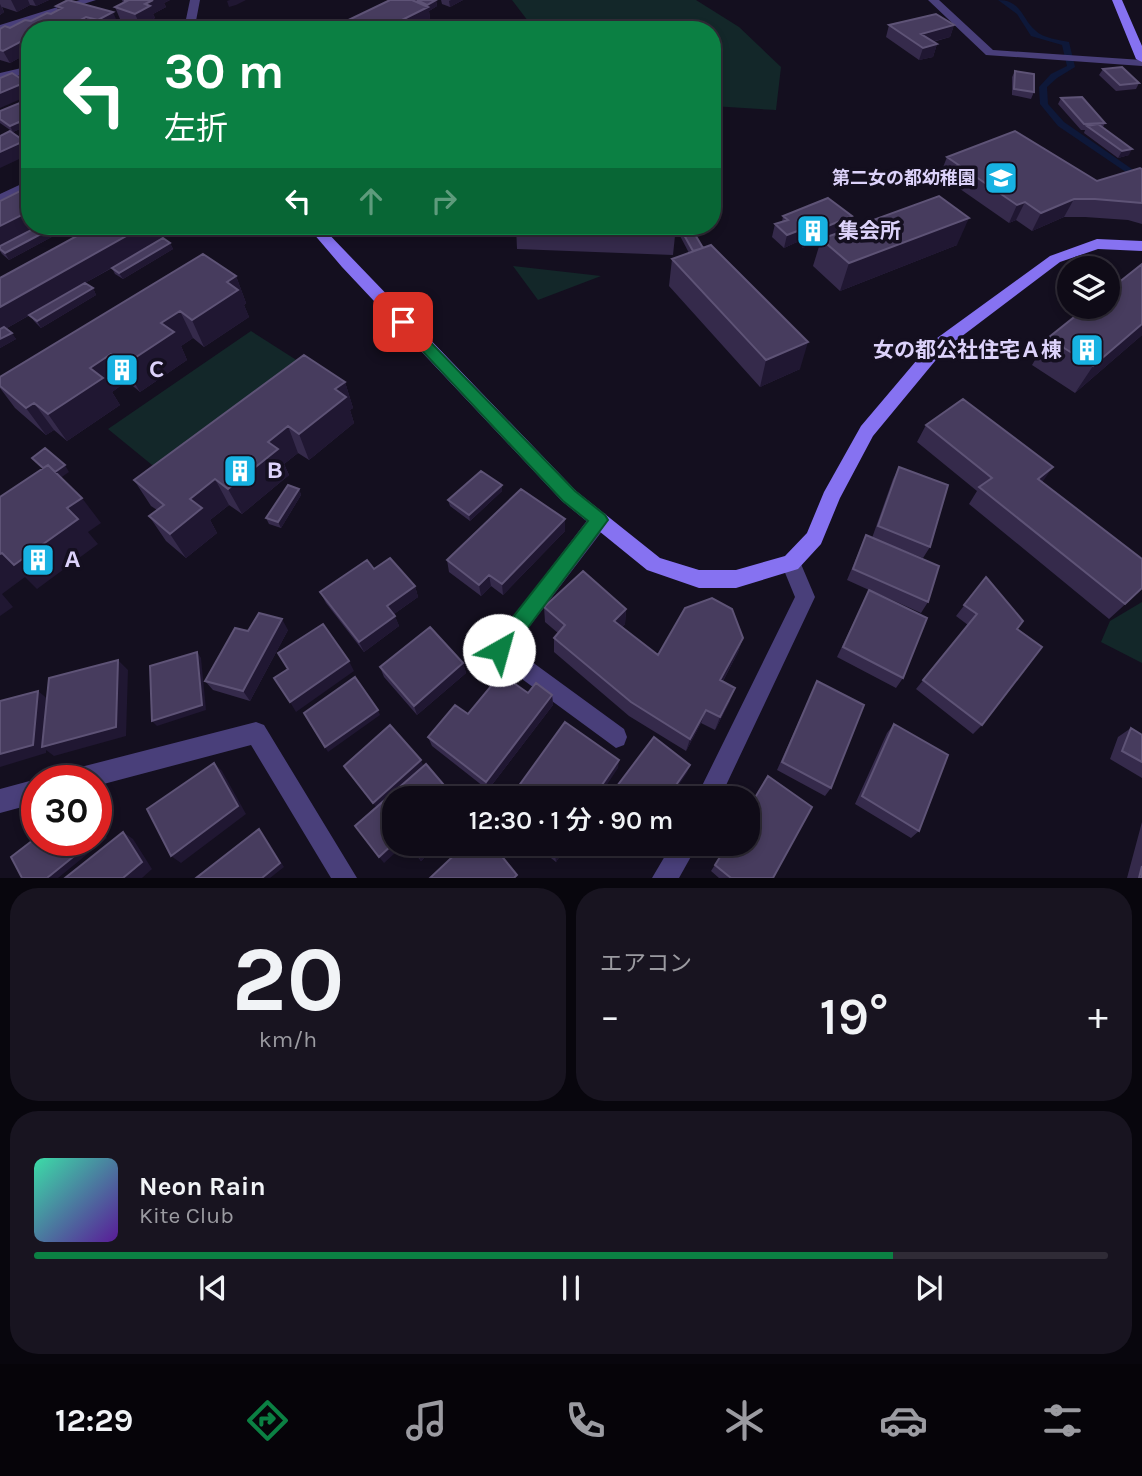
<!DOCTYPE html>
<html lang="ja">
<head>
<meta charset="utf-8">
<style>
  :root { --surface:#0f0b17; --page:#181420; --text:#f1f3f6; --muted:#9b9ba1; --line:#2f2b36; --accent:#0b8043 }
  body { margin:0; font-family:Karla,"Noto Sans JP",sans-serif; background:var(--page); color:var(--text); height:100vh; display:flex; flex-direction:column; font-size:26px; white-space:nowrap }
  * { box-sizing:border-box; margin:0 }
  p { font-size:23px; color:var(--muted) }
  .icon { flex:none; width:38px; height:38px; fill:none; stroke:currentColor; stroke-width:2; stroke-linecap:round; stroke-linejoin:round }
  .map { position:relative; height:878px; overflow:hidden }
  .side { display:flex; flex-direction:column; gap:10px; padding:10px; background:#08060d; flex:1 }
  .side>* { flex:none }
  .top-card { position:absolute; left:21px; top:21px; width:700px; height:214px; border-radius:28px; box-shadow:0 4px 10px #0003,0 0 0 2px var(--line); background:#0b8043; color:#fff; overflow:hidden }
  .fabs { position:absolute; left:1057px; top:256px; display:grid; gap:14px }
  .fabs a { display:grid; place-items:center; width:63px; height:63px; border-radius:50%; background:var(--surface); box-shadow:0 4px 10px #0003,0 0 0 2px var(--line); font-size:35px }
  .speed { position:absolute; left:21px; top:765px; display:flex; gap:14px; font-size:35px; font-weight:700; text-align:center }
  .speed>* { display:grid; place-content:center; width:91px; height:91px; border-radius:50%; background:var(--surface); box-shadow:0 4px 10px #0003,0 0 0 2px var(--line); line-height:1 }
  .speed .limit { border:10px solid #d22; background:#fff; color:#111 }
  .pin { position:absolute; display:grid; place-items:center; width:60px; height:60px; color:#fff; margin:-30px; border-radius:14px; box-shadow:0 4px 10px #0006 }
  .me { position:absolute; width:77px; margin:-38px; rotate:38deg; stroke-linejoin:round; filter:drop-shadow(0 0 5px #0008) }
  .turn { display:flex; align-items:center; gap:24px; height:147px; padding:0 28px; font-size:32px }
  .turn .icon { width:91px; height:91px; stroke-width:2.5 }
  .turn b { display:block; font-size:49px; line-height:60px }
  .lanes { display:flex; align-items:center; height:66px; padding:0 28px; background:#0003; justify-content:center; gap:35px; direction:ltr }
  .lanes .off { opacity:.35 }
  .big { font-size:52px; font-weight:600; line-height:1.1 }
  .side .widget { flex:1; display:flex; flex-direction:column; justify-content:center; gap:10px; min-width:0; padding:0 24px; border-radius:28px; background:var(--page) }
  .side .dial { align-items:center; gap:0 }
  .dial b { font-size:91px; line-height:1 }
  .song { display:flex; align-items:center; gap:21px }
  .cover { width:84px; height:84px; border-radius:10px; background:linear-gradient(135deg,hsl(160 70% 55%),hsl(270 70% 35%)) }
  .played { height:7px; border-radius:4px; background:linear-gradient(90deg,var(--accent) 80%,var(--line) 80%) }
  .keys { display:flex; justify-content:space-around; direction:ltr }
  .heat { display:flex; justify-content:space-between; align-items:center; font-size:38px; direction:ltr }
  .side .tiles { flex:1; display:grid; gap:10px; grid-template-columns:1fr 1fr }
  .widget:last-child { grid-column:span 2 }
  .trip { position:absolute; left:382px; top:786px; width:378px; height:70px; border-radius:28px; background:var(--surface); box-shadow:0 4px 10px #0003,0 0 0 2px var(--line); font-weight:600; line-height:70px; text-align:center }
  .tabs { display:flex; height:112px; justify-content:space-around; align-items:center; background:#060409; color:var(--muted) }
  .tabs .icon { width:49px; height:49px }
  .tabs .on { color:var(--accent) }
  .tabs b { font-size:32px; color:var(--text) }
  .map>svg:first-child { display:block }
  .green { fill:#132729 }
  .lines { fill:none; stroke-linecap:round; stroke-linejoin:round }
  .stream { fill:#0e1839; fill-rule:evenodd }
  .street { fill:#493f7a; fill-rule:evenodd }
  .secondary { fill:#8672f1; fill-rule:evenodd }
  .wall { fill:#352a4b }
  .shaded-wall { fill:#201732 }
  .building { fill:#473c5e; stroke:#5e5376; stroke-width:2 }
  .route { fill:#0b8043; stroke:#07532c; stroke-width:2 }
  .labels { text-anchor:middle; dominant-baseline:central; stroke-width:7; stroke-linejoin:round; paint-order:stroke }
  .far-poi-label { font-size:18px; font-weight:bold; fill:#dcd2fa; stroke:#140f1f; text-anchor:end }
  .poi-label { font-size:21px; font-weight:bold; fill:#dcd2fa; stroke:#140f1f; text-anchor:start }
</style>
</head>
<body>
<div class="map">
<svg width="1142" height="878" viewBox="0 0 1142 878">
  <rect width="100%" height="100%" fill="#140f1f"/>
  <!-- green -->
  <path class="green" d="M512,0H696L739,27L781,67L776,110L712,106V30H513L528,21Z
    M513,266L601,276L538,300Z
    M251,331L301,363L157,469L108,429Z
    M1142,602V663L1101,642L1110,621Z"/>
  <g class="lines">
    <!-- stream -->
    <path class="stream" d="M998,0C1022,0 1022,20 1036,31C1043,38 1060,40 1069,42L1075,67L1057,78L1047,87L1048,104L1064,122L1142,176V183L1058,126L1040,104L1039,87L1051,74L1067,66L1062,45L1031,36L1017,14Z"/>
    <!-- street -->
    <path class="street" d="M80,0H96L0,31V25Z
      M190,0H200L195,26L189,30H171L185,24Z
      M928,0H939L993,50L1142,60V66L986,55Z
      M30,66V73L0,80V73Z
      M30,180V189L0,203V194Z
      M599,512L606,514L608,520L606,526L513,648L624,729L627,737L624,745L616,748L492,657L488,650L592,514Z
      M791,555L798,557L815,597L720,798H696L795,597L781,563L784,557Z
      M256,722L264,725L357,878H331L251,745L96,786V780H65L69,772L77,768Z
      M37,779L40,780H37V803L0,813V789Z
      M672,844H698L679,878H652Z"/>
    <!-- secondary -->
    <path class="secondary" d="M1112,0H1122L1142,46V62L1136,59Z
      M190,23L194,24L197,30H187L185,26Z
      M307,226H321L576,491L660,558L699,570H736L785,556L807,533L824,492L861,426L933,341L1050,256L1097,239L1142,241V251L1098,249L1060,262L945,349L873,436L840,498L821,544L798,569L736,588H699L647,570L562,501L342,267Z"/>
  </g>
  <!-- wall -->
  <path class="wall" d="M0,0H49L36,6L30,5L17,12L2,7L4,12L0,15Z
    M122,0H170L164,3L166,7L153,14L155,18L140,25L120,19L115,7L123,3Z
    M390,0H436L437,6L429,11L430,19L407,30H339L338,25Z
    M441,0H463L450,7L442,4Z
    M56,6L118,24L107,30H96L92,28L89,30H30V52L10,63L0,60V29L10,28L51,14L58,11Z
    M889,25H954L950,37L933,42L937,44L933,57L919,60L886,37Z
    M1103,69L1139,83L1136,89L1116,91L1099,75Z
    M1015,71L1034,92L1031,99L1012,95V77Z
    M1061,98L1105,123L1103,127L1129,155L1118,158L1084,133L1085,130H1081L1058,104Z
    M27,100L25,130L22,128L13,132L0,123V111Z
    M947,157L1097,181L1142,169V224L1128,220L1085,217H1064L1032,231L1016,220L1009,223L940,175Z
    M0,201L30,226H58L61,232L9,260L2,254L0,251Z
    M783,216H852L848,229L957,245L840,291L813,266L821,240L803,248L797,242L784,248L772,237L775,224L782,222Z
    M95,226H184L163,238L170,243L173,249L123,279L115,274L112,268L85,283L93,288L96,295L41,328L34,321L30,315L7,328L16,339L0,348V278Z
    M516,226H676L673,255L517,249Z
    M679,226L703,248L800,369L760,387L669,286L672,259L689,253L678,232Z
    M236,276L246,303L244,305L249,317L204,347L193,338L181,346L187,360L140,392L127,381L112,392L120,405L67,441L54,430L46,435L15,408L0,388V377Z
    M1142,335L1075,393L1032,365L1048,338Z
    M345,382L353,408L350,410L354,423L309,460L298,453L284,464L289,475L242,514L229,505L210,520L217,533L186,558L166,541L149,516L157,510L151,506L134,480Z
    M926,425L1042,483L1142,559V589L1109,619L969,504L977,491L917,442Z
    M899,467L930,547L923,558L877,540L928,602L921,613L870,590L903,678L896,688L837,657L869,590L847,580L866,535L872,538L893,479Z
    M502,485V491L470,521L450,506L448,500Z
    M299,489L301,495L281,528L269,524L266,518Z
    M565,519V531L503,595L491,586L481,596L449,572L447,560Z
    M374,569L415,586L418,597L394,614L399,626L364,652L326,603L320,592Z
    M986,577L1017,629L982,725L973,734L916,689L968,625L956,616Z
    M544,607L626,609L625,624L622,627L658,655L743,638L738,652L723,681L730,701L715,730L701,723L686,751L629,716L554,652V638L558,633L545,622Z
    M288,630L250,701L213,690L205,681L248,631Z
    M463,663L466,673L417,715L384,677L380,667Z
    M817,681L831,788L825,796L777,770Z
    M528,693L552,695L553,705L488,790L432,746L428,737L468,714Z
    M894,724L919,831L911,838L855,804L887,733Z
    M1131,728L1142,735V778L1110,759L1118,737Z
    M1142,822V878H1127Z
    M407,844H439L421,861Z
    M533,844H568L556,862Z
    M624,844H639L634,851Z
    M728,844L773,878H719L711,871Z"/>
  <!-- shaded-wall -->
  <path class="shaded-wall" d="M11,0H28L30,5L17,12Z
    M33,0H49L36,6Z
    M153,0H170L164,3L166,7L153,14L155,18L140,25L135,14L145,4Z
    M230,0H246L236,5L229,7L227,1Z
    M436,0L437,6L429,11L430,19L407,30H382L428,7L427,5Z
    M451,0H463L450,7L449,1Z
    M0,4L4,12L0,15Z
    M113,12L118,24L107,30H103L98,20Z
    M86,17L92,28L89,30H75L73,24Z
    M66,22L70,30H52Z
    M954,25L950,37L919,45L921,34Z
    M30,37V52L10,63L3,51Z
    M937,44L933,57L919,60L923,48Z
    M26,82L30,89V95L0,108V93Z
    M30,120V128L25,130L21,124Z
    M19,122L22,128L13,132L10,126Z
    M24,141L30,151V154L0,168V152Z
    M1132,149L1129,155L1118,158L1122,151Z
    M1074,199L1064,217L1032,231L1041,213Z
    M1025,202L1016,220L1009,223L1017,205Z
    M30,211V226H47L0,249V226Z
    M852,216L848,229L821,239V240L803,248L806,235Z
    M969,218L957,245L840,291L849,263Z
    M56,226H58L61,232L9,260L5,253Z
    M144,226H184L0,332V307Z
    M800,230L797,242L784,248L787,235Z
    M170,243L173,249L123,279L119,273Z
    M236,276L246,303L244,305L249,317L204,347L192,320L227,282Z
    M93,288L96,295L41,328L37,321Z
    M180,311L193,338L181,346L187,360L140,392L124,365L161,323Z
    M1142,324V335L1075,393L1093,366Z
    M12,333L16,339L0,348V339Z
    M808,342L800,369L760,387L766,360Z
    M111,354L127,381L112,392L120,405L67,441L48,414L90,368Z
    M345,382L353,408L350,410L354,423L309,460L299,434L335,389Z
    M34,403L54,430L46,435L26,408Z
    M288,426L298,453L284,464L289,475L242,514L228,489L268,442Z
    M65,465L69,472L56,481L51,475Z
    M1053,467L1041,484L1038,479Z
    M215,479L229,505L210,520L217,533L186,558L170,534L190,499Z
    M502,485V491L470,521L469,515Z
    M299,489L301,495L281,528L278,522Z
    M82,498L101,523L88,532L98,544L37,589L25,577L2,594L13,607L0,616V554Z
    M565,519V531L503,595L502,584Z
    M489,575L491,586L481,596L479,585Z
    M415,586L418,597L391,616L387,606Z
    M626,609L625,624L613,636L614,621Z
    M395,616L399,626L364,652L359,642Z
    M282,619L288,630L250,701L243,691Z
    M743,638L738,652L716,694L720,680Z
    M197,652L201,658L206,710L157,726L152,721Z
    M118,660L128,670L126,736L54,756L46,750V753L0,767V754L38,691L49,700Z
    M349,661L354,671L296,712L290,702Z
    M463,663L466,673L417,715L414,706Z
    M735,688L730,701L715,730L720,717Z
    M552,695L553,705L488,790L486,782Z
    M378,710L380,715L328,752L325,747Z
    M706,710L701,723L686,751L690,739Z
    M421,760L423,765L376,807L373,803Z
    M619,760L618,768L598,798H593Z
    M214,763L222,771L246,814L181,863L171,856Z
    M690,765L687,773L670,798H667Z
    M96,822L107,838L58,878H47L94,840H96Z
    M259,829L263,833L284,867L270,878H262Z
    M123,832L133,839L152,869L142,878H123Z
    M394,844H405L384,863L379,857Z
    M429,844H439L421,861L417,854Z
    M563,844H568L556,862L555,855Z"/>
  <!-- building -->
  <path class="building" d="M68,0L113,12L98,20L86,17L73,24L66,22L52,30H30V37L3,51L0,50V29L5,26L10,28L25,20L31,21L47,13L51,14L62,8L56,6Z
    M124,0H153L145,4L150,6L135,14L115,7L127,1Z
    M390,0H412L428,7L382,30H349L338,25Z
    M417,0H436L427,5Z
    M936,14L954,25L921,34L937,44L923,48L889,25Z
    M1122,67L1139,83L1120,85L1103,69Z
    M1015,71L1034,74V92L1014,89Z
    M12,73L26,82L0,93V78Z
    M1082,97L1105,123L1084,124L1061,98Z
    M27,100L30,101V120L21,124L19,122L10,126L0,119V111Z
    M1098,124L1132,149L1122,151L1087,126Z
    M10,131L24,141L0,152V136Z
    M1015,131L1097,181L1140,168L1142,169V203L1095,199H1074L1041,213L1025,202L1017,205L947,157Z
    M30,186V211L0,226V201Z
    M939,196L969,218L849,263L821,239Z
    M828,198L852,216L806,235L800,230L787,235L775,224L788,220L783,216Z
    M39,226H56L5,253L0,249V246Z
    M95,226H144L0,307V278Z
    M626,226H676V228Z
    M679,226H690L703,248L693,251Z
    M163,238L170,243L119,273L112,268Z
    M711,245L808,342L766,360L672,259Z
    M203,254L236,276L227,282L238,290L192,320L180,311L161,323L174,332L124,365L111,354L90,368L103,378L48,414L34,403L26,408L0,386V377Z
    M1142,264V324L1093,366L1048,338L1088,306H1108V291Z
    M85,283L93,288L37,321L29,315Z
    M4,327L12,333L0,339V329Z
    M304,355L345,382L335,389L346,397L299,434L288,426L268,442L278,449L228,489L215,479L190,499L202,508L170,534L149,516L164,505L134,480Z
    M963,399L1053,467L1038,479L1142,559V588L1125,604L979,487L992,478L926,425Z
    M45,448L65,465L55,472L48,465L43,468L32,458Z
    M48,465L82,498L67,508L78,519L14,565L2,553L0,554V497Z
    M899,467L948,485L930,547L878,526Z
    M481,471L502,485L469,515L448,500Z
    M288,485L299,489L278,522L266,518Z
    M521,489L565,519L502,584L489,575L479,585L447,560Z
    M866,535L939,566L928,602L853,569Z
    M390,558L415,586L387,606L395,616L359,642L320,592L367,560L374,569Z
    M583,571L626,609L614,621L658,655L685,608L712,598L732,609L743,638L720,680L735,688L720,717L706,710L690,739L631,702L554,638L565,625L544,607Z
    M986,577L1023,621L1017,629L1042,647L982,725L923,680L977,614L964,605Z
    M869,590L927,618L903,678L843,647Z
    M259,613L282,619L243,691L205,681L235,628L248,631Z
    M323,624L349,661L290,702L274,678L288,669L278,653Z
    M430,627L463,663L414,706L380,667Z
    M197,652L202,705L152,721L150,666Z
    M118,660L116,727L42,747L49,678Z
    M501,674L528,693L536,683L552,695L486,782L428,737L455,705L468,714Z
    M355,677L378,710L325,747L304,713Z
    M817,681L864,705L831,788L782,762Z
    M38,691L33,745L0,754V701Z
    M565,722L619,760L593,798H510Z
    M894,724L948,755L919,831L862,796Z
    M390,725L421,760L373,803L344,766Z
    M1131,728L1142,735V762L1122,751Z
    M654,737L690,765L667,798H608Z
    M214,763L238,806L171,856L147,809Z
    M426,764L455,798H394V843L379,857L355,826Z
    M768,776L812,807L773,878H731L715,865L728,844H747V811Z
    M96,827L101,835L96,838Z
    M259,829L280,863L262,878H196Z
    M123,832L142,862L123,878H65Z
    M37,837V840H94L47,878H22L11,857Z
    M408,844H429L417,854Z
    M466,844H492L517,875L514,878H430Z
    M541,844H563L555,855Z
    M1142,866V878H1139Z"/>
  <!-- route -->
  <path class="route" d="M403,317L408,319L575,491L605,515L608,520L506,657L499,659L492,657L489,650L492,644L588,521L563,501L398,325L396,322Z"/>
  <!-- icons -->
  <defs>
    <symbol id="school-square" viewBox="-11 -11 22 22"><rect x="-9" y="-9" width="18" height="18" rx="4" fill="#17b2e2" stroke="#140f1f"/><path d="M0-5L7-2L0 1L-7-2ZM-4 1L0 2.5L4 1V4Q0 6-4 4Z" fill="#fff"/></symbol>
    <symbol id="building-square" viewBox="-11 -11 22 22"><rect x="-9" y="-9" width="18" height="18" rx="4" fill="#17b2e2" stroke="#140f1f"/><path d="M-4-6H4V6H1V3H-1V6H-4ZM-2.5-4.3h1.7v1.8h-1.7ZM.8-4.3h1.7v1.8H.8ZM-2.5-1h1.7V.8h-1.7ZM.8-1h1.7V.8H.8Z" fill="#fff"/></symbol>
  </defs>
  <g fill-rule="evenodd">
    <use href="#school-square" x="982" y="159" width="38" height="38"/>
    <use href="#building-square" x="794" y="212" width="38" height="38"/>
    <use href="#building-square" x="1068" y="331" width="38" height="38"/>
    <use href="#building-square" x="103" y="351" width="38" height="38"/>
    <use href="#building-square" x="221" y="452" width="38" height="38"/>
    <use href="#building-square" x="19" y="541" width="38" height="38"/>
  </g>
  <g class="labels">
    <!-- far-poi labels -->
    <g class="far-poi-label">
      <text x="976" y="178">第二女の都幼稚園</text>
    </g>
    <!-- poi labels -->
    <g class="poi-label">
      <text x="838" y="231">集会所</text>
      <text x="1062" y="350" text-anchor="end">女の都公社住宅Ａ棟</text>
      <text x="146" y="370">Ｃ</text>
      <text x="264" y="471">Ｂ</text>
      <text x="62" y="560">Ａ</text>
    </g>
  </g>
</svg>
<div class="fabs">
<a><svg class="icon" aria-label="layers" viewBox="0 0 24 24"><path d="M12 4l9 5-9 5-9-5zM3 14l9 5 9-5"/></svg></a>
</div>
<div class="speed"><div class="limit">30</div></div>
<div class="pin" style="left:403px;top:322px;background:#d93025"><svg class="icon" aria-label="arrive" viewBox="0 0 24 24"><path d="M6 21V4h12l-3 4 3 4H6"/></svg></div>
<svg class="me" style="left:499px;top:650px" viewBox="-20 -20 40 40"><circle r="19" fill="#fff"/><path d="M0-13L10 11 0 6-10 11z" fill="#0b8043"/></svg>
<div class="trip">12:30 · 1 分 · 90 m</div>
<div class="top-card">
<div class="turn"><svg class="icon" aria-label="left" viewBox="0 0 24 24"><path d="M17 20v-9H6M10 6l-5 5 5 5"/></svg><div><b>30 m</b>左折</div></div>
<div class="lanes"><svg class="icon" aria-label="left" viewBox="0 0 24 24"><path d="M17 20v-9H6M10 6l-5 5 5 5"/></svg><svg class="icon off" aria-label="ahead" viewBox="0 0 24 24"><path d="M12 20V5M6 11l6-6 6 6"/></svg><svg class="icon off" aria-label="right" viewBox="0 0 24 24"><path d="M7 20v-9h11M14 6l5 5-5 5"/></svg></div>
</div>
</div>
<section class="side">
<div class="tiles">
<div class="widget dial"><b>20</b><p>km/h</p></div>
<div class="widget"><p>エアコン</p>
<div class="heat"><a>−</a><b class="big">19°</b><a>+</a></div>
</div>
<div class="widget">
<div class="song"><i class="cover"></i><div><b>Neon Rain</b><p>Kite Club</p></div></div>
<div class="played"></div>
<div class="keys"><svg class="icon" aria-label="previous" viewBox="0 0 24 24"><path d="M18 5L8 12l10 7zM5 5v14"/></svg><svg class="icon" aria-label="pause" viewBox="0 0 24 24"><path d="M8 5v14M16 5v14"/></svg><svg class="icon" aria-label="next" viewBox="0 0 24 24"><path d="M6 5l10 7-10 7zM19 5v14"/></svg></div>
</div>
</div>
</section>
<nav class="tabs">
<b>12:29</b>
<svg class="icon on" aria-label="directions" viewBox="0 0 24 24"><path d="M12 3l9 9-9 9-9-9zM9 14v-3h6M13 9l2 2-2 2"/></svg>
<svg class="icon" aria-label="music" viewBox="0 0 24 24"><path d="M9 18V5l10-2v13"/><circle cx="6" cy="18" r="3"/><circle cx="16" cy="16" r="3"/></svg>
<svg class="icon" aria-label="phone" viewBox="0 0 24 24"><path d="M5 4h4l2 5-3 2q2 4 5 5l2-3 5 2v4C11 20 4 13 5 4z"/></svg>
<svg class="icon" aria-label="climate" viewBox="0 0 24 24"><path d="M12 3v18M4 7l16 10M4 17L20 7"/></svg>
<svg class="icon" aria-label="car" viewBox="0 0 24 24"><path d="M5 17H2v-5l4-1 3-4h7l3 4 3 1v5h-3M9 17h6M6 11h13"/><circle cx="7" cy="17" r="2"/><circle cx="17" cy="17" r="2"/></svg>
<svg class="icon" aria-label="filters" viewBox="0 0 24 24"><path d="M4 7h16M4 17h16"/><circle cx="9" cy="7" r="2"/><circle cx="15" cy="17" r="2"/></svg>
</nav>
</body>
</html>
